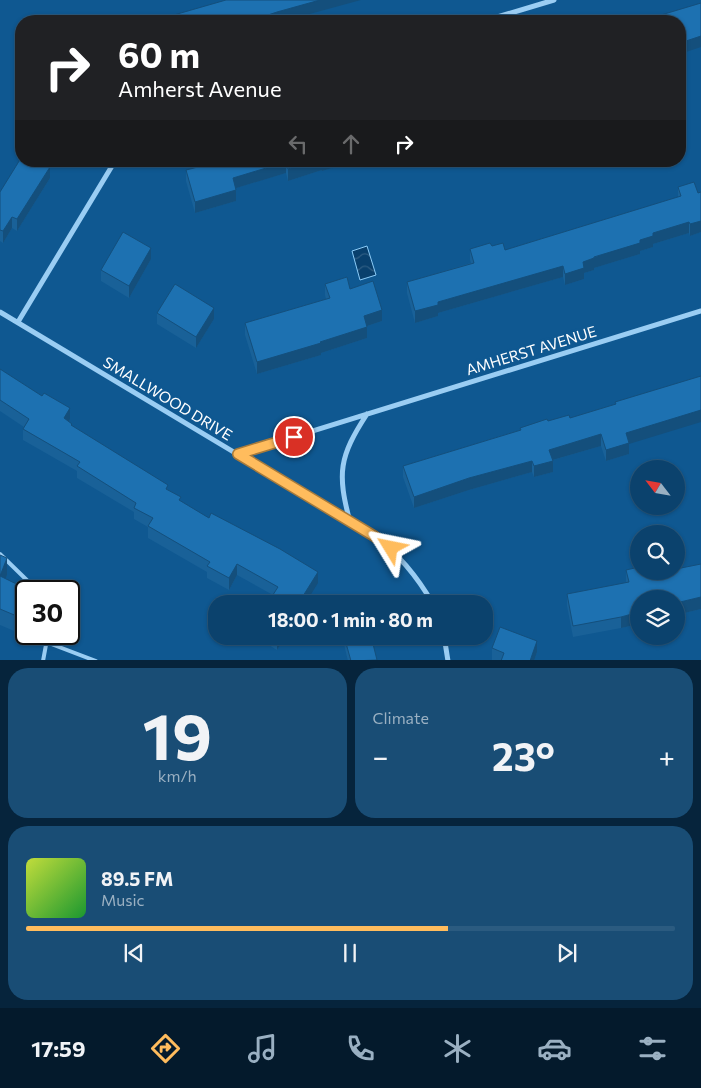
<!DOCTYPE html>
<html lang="en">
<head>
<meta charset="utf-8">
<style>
  :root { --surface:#0b426d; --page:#194d75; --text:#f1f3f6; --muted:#9ab0c2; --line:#2b5b80; --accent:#ffbc5d }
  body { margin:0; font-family:Commissioner,sans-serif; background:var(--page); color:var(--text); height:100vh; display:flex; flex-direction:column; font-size:19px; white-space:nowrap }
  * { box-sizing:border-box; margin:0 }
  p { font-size:16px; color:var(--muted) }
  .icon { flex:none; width:28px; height:28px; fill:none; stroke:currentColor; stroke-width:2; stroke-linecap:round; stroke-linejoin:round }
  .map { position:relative; height:660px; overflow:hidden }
  .drawer { display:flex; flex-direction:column; gap:8px; padding:8px; background:#06243c; flex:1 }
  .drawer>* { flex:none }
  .top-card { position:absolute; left:15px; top:15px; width:671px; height:152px; border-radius:20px; box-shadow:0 1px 4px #0004,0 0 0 1px var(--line); background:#202124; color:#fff; overflow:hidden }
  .needle { width:32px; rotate:301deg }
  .tools { position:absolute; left:630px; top:460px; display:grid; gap:10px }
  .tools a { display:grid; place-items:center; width:55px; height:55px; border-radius:50%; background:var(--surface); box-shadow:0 1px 4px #0004,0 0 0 1px var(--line); font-size:25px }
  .speed { position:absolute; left:15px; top:580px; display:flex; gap:10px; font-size:25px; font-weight:700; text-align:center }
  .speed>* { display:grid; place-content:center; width:65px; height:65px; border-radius:50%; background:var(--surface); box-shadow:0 1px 4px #0004,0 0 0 1px var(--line); line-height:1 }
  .speed .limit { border:2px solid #111; border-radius:8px; background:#fff; color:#111 }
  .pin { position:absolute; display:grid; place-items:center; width:42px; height:42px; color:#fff; margin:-21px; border:2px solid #fff; border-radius:50%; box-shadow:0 1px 5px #0007 }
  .me { position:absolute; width:55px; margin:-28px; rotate:305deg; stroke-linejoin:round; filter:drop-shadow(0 0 4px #0008) }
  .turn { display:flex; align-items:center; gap:18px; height:105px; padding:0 20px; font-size:22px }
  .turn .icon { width:65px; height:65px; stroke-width:2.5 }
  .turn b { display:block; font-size:35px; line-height:42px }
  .lanes { display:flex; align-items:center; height:48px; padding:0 20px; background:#0003; justify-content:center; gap:25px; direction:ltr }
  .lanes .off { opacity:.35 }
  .big { font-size:38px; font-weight:700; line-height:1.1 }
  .drawer .tile { flex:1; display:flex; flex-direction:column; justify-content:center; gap:8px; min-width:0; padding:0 18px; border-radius:20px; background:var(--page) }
  .drawer .dial { align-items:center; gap:0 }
  .dial b { font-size:65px; line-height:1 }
  .song { display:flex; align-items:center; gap:15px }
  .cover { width:60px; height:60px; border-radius:8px; background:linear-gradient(135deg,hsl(70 70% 55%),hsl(130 70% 35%)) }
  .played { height:5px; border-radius:2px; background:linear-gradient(90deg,var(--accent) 65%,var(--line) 65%) }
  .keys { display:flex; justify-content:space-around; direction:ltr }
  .heat { display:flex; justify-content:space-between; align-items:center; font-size:28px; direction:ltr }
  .drawer .tiles { flex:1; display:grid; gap:8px; grid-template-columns:1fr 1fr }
  .tile:last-child { grid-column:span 2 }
  .trip { position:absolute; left:208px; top:595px; width:285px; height:50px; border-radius:20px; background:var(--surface); box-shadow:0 1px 4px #0004,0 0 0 1px var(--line); font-weight:700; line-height:50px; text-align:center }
  .menu { display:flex; height:80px; justify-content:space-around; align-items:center; background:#041a2c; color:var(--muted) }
  .menu .icon { width:35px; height:35px }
  .menu .active { color:var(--accent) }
  .menu b { font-size:22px; color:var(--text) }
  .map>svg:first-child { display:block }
  .water { fill:url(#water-waves); stroke:#8bcbf7 }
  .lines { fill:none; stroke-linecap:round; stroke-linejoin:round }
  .service { stroke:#9acdf3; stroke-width:4 }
  .minor { stroke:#9acdf3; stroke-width:5 }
  .wall { fill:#196198 }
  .shaded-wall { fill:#144f7c }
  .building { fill:#1d71b1; stroke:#144f7c }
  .route-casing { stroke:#a67a3c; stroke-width:12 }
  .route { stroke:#ffbc5d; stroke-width:9 }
  .labels { text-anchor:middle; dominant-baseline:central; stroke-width:5; stroke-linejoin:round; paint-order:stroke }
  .street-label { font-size:15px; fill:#fff; stroke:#0f5891 }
</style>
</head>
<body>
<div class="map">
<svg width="701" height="661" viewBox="0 0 701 661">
  <defs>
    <pattern id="water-waves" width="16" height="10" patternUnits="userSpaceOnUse" patternTransform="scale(1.25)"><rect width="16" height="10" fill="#09406d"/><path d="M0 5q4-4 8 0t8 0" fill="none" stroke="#2e5d83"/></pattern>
  </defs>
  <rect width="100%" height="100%" fill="#0f5891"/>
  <!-- water -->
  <path class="water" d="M367,246L376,275L360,280L352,251Z"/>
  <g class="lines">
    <!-- service -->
    <path class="service" d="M0,554L38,591
      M46,642L96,661
      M43,661L48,634"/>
    <!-- minor -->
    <path class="minor" d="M484,21L554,0
      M0,312L374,536C399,554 417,576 433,604
      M18,322L115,161
      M238,454L701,311
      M350,522C337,473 339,457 367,414
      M444,636L448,661"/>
  </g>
  <!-- wall -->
  <path class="wall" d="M195,161H346V164L322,171V170L288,181L286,173L236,188V201L195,213L186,181V170L195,168Z
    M50,178L17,231L12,228L3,243L0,241V192Z
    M678,187L698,193L701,192V232L690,236L689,233L653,244V247L640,251V254L594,268V270L584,273V279L565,285L563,277L438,313V316L415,323L407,293V282L471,263L470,260V249L492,246L505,250L678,197Z
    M151,259L129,298L101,281V270Z
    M325,284L350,289L382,321L367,326V338L321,353V355L257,374L245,335V323L326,299L325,295Z
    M157,313L214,319L196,348L157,324Z
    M0,369L70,419L68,421L72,426L168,490L181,502L318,583L273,595L237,575L229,590L207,578V572L148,538V527L134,519V512L77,478V471L23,440V429L24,427L0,411Z
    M615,402L629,444V454L606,461L601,446L553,460V472L534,477L532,472L469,490L414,508L403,477V466L520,430V428L570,418L615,404Z
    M0,555L7,575L5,579L26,591V618L19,633L0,625Z
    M701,564V609L676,615L639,599V624L621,628L573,637L567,606V594L626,583V570L676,571Z
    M254,636H286L277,650Z
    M342,636H371L377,661H348Z
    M492,648L537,652L534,661H494L492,660Z"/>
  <!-- shaded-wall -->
  <path class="shaded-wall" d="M320,0H361L284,21H259V18L277,12Z
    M701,36V47L680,54V43Z
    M313,161H322V170L288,181V169Z
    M322,161H346V164L322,171Z
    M286,162V173L233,189V178Z
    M50,167V178L17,231V219Z
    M236,190V201L195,213V202Z
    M12,217V228L3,243V231Z
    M701,221V232L690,236V224Z
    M689,222V233L653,244V247L640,251V254L594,268V270L584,273V279L565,285V274L583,262L640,240L653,233Z
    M151,248V259L129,298V286Z
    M563,266V277L438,313V316L415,323V311L438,302Z
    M214,308V319L196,348V337Z
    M382,310V321L364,327V316Z
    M367,327V338L321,353V355L257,374V362Z
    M70,408V419L64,430V418Z
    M701,410V422L629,444V454L606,461V450L626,433Z
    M601,434V446L549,461V450Z
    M532,461V472L469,490L414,508V497L469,478Z
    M553,461V472L534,477V466Z
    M7,558V575L0,592V576Z
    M237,564V575L229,590V578Z
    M318,572V583L305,604H298Z
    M701,597V609L676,615V603Z
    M26,602V618L19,633V617Z
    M639,612V624L621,628V617Z
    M279,636H286L277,650V639Z
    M537,641V652L534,661H530Z"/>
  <!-- building -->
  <path class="building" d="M226,0H320L277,12L259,18V21H153Z
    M701,3V36L680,43V21H641Z
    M135,16L136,21H116Z
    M21,158V161H41L50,167L17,219L12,217L3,231L0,230V192Z
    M196,161H313L288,169L286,162L233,178L236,190L195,202L186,170L198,167Z
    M694,182L698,193L701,192V221L690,224L689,222L653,233V236L640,240V243L594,257V258L583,262L584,268L565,274L563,266L438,302V305L415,311L407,282L474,263L470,249L490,243L492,246L503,243L505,250L681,196L678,187Z
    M123,232L151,248L129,286L101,270Z
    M347,277L350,289L373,281L382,310L364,316L367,327L320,342L321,343L257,362L245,323L330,298L325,284Z
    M175,284L214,308L196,337L157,313Z
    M0,369L42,396L44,393L70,408L64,418L72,424L71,425L168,485L166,489L181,497L179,500L209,518L211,513L280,549L318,572L298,604H267L278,587L237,564L229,578L207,566L210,562L148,526L153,518L134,508L136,503L77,466L80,462L23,429L29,419L0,400Z
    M701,376V410L626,433L629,443L606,450L601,434L549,450L553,461L534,466L532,461L469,478L414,497L403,466L521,430L520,428L547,419L548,421L569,415L570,418L616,404L615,402Z
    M0,555L7,558L0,576Z
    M701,564V597L676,603V599H639V612L621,617L573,626L567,594L629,582L626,570L639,567V571H676V569Z
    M0,576L31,591H26V602L19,617L0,609Z
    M500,627L537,641L530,661H501L504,653L492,648Z
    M344,636H371L377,660L351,661Z"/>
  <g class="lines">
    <defs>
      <path id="route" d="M294,437L238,454L374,536L391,548"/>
    </defs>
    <!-- route casing -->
    <use href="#route" class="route-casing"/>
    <!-- route -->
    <use href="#route" class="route"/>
  </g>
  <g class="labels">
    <!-- street labels -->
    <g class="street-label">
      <text transform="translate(531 350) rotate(-17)">AMHERST AVENUE</text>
      <text transform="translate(168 398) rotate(31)">SMALLWOOD DRIVE</text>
    </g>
  </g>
</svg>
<div class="tools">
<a><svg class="needle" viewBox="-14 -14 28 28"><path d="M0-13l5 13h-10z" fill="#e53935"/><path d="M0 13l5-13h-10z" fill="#9ab0c2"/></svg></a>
<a><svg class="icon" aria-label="search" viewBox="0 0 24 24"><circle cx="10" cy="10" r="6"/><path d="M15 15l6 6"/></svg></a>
<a><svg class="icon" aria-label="layers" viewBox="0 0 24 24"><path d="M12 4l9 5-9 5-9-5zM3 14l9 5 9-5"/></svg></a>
</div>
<div class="speed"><div class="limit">30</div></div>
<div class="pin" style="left:294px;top:437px;background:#d93025"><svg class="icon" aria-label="arrive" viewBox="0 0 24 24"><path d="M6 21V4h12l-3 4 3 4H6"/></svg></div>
<svg class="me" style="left:391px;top:548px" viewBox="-20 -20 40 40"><path d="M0-17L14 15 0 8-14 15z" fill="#ffbc5d" stroke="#fff" stroke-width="4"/></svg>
<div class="trip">18:00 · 1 min · 80 m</div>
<div class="top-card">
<div class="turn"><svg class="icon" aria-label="right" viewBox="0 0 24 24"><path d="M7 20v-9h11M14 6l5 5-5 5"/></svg><div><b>60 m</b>Amherst Avenue</div></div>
<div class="lanes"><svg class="icon off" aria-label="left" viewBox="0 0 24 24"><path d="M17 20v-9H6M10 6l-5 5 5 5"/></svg><svg class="icon off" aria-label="ahead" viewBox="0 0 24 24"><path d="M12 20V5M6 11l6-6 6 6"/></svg><svg class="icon" aria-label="right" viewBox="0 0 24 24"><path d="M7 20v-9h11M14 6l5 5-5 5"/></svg></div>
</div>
</div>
<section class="drawer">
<div class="tiles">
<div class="tile dial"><b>19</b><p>km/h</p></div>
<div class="tile"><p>Climate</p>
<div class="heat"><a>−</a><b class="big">23°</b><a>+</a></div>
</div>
<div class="tile">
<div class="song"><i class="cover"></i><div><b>89.5 FM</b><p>Music</p></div></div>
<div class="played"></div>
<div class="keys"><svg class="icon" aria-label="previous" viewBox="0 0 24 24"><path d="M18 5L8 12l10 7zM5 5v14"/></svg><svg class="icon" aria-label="pause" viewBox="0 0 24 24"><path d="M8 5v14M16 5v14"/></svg><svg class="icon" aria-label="next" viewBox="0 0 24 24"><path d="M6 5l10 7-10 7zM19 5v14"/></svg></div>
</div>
</div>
</section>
<nav class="menu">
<b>17:59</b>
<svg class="icon active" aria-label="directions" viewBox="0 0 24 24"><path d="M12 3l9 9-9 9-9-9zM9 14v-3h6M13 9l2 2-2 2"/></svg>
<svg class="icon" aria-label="music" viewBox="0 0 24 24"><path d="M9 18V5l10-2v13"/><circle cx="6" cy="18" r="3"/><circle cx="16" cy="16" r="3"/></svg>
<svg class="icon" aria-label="phone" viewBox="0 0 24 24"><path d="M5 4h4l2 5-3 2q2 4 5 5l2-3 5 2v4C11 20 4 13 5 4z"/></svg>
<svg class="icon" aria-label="climate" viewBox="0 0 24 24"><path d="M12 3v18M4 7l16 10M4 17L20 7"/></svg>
<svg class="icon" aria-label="car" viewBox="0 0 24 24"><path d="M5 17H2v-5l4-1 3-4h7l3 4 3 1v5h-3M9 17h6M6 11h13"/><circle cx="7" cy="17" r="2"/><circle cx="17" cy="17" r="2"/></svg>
<svg class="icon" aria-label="filters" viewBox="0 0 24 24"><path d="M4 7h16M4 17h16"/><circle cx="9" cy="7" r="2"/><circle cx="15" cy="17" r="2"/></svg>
</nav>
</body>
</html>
